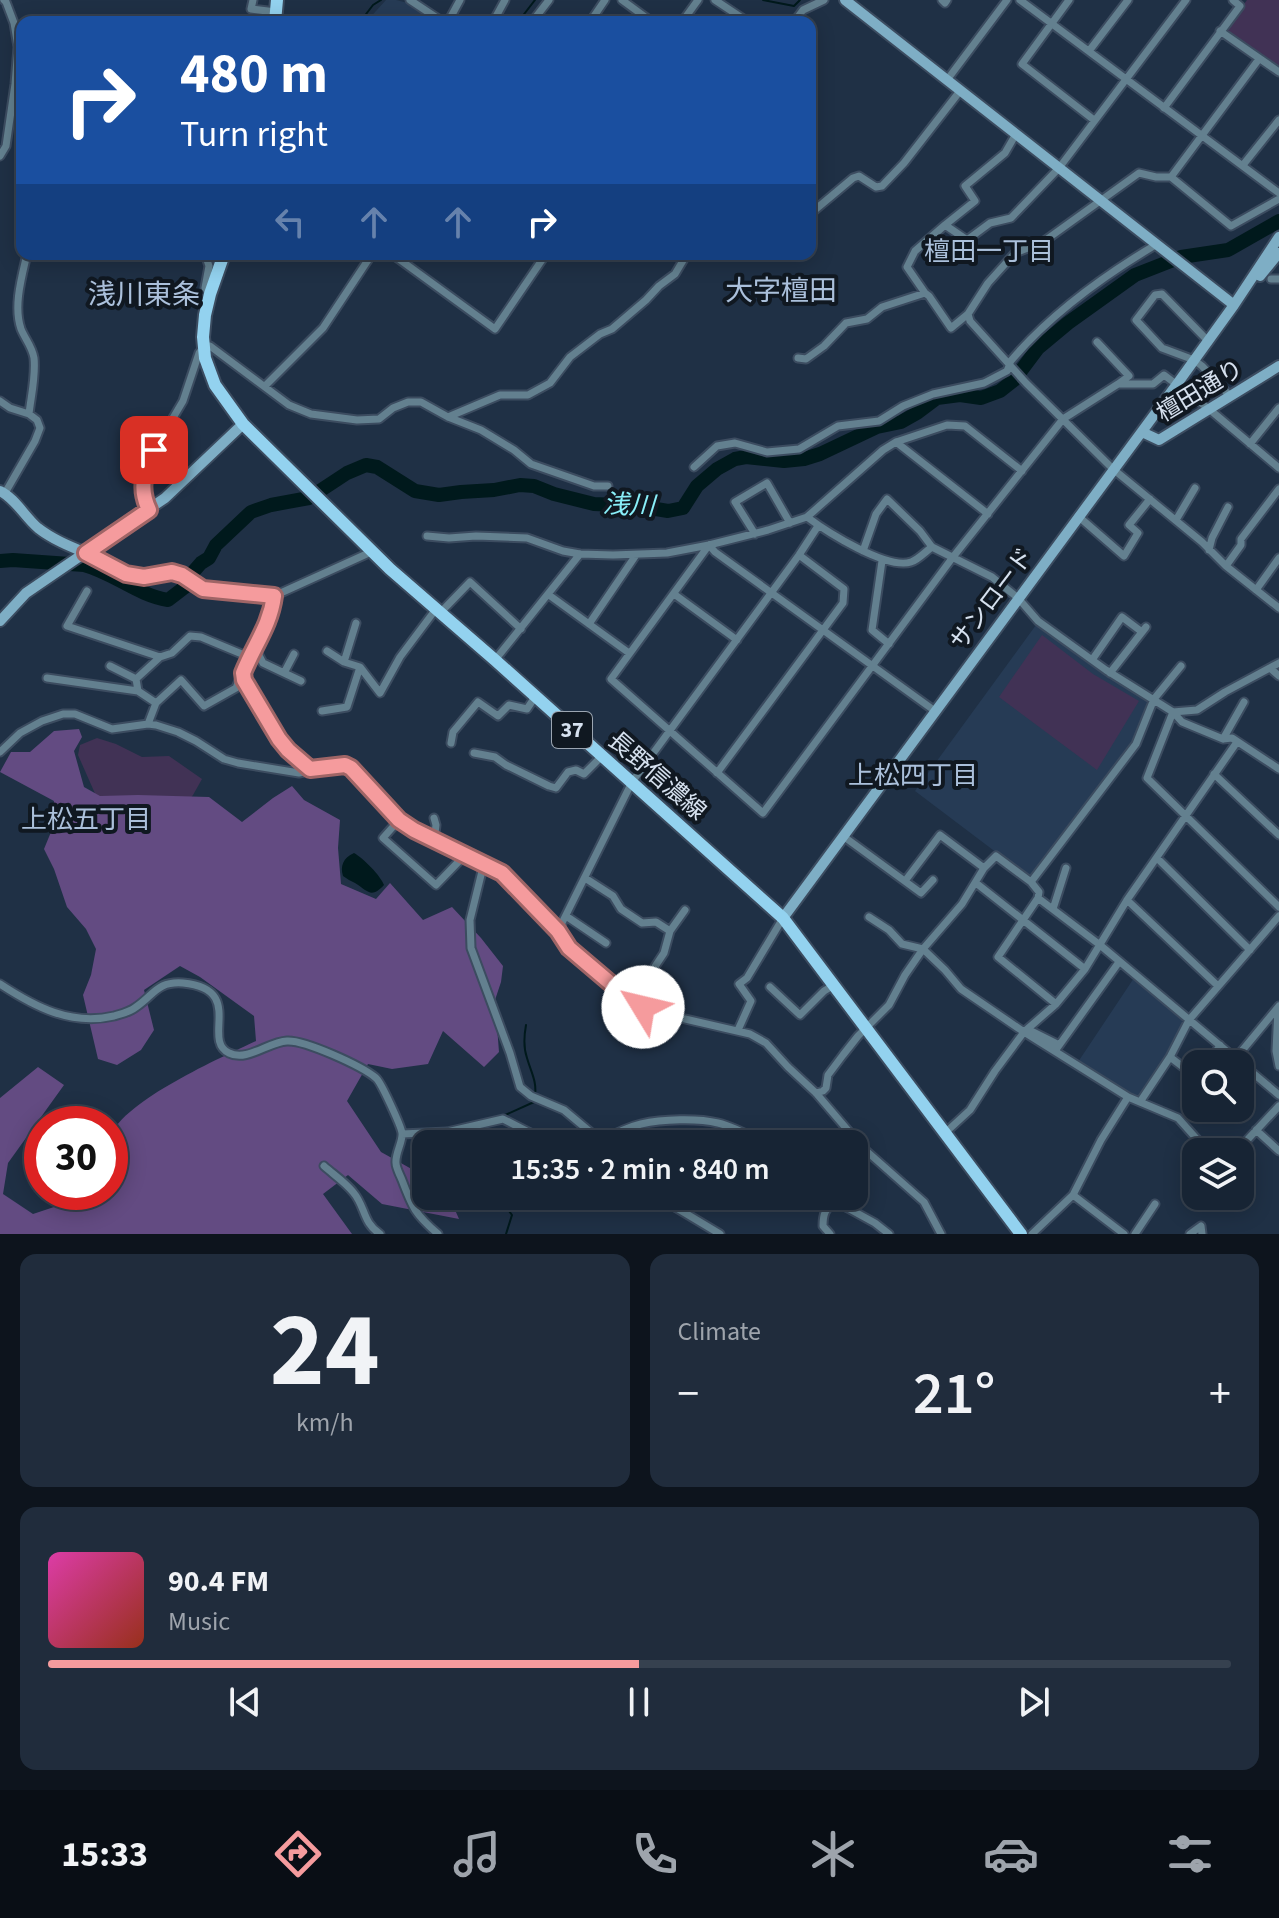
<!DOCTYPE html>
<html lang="en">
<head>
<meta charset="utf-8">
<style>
  :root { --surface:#172434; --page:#202c3c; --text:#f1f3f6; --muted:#9ea4ac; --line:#36414f; --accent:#f59b9d }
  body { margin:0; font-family:"Source Sans 3","Noto Sans JP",sans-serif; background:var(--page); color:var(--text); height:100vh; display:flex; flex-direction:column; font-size:30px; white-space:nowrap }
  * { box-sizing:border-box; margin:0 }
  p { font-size:26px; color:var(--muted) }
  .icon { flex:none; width:44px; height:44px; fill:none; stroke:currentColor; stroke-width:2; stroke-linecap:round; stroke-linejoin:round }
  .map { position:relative; height:1234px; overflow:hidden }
  .sheet { display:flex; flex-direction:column; gap:20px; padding:20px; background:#0d141d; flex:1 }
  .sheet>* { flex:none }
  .top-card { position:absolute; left:16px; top:16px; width:800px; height:244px; border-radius:16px; box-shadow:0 4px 20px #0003,0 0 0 2px var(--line); background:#1a4fa0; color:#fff; overflow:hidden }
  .controls { position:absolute; left:1182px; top:1050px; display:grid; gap:16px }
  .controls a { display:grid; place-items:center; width:72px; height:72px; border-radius:16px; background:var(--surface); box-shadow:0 4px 20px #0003,0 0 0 2px var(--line); font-size:40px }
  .speed { position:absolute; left:24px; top:1106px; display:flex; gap:16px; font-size:40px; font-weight:700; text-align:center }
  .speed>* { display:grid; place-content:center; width:104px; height:104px; border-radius:50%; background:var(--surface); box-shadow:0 4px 20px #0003,0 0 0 2px var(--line); line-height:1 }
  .speed .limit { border:12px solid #d22; background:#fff; color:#111 }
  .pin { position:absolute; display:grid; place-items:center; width:68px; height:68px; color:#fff; margin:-34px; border-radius:16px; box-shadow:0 4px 12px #0006 }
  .me { position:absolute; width:88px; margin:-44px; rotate:306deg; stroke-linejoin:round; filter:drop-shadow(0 0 6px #0008) }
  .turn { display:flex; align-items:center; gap:28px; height:168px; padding:0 32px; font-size:36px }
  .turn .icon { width:104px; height:104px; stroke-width:2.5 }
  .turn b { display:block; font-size:56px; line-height:68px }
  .lanes { display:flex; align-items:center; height:76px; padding:0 32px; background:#0003; justify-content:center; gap:40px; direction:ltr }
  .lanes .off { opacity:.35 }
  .big { font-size:60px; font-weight:600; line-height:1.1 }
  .sheet .widget { flex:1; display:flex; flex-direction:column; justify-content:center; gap:12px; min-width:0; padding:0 28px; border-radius:16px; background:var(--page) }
  .sheet .dial { align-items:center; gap:0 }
  .dial b { font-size:104px; line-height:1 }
  .song { display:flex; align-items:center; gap:24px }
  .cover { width:96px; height:96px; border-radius:12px; background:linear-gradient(135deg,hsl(320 70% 55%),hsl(10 70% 35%)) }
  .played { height:8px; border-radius:4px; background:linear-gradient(90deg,var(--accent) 50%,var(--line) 50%) }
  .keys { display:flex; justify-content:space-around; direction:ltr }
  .heat { display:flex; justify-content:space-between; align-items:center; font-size:44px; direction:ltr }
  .sheet .tiles { flex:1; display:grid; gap:20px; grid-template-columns:1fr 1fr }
  .widget:last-child { grid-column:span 2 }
  .trip { position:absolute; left:412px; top:1130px; width:456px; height:80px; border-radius:16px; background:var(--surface); box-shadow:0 4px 20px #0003,0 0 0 2px var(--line); font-weight:600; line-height:80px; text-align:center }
  .tabs { display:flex; height:128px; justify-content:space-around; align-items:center; background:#090e15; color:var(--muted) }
  .tabs .icon { width:56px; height:56px }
  .tabs .on { color:var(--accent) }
  .tabs b { font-size:36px; color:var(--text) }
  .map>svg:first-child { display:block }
  .built { fill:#263b55 }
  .green { fill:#413255 }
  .forest { fill:#634b82 }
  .water { fill:#00191c }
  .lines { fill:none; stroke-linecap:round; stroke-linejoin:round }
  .stream { stroke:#00191c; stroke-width:2 }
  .river { stroke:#00191c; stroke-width:14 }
  .street-casing { stroke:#3c4c60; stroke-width:11 }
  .secondary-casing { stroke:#3c4c60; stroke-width:14 }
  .primary-casing { stroke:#3c4c60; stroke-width:16 }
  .street { stroke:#63808f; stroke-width:7 }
  .secondary { stroke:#7eaec5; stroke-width:10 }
  .primary { stroke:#93d2ef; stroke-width:12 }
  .route-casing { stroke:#9f6566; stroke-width:20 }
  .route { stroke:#f59b9d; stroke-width:14 }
  .labels { text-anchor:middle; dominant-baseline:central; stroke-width:8; stroke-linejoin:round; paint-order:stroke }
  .shield { fill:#101821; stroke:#9ba5b1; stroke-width:2 }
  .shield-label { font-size:22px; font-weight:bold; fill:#d6e1ef }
  .street-label { font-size:24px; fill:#d6e1ef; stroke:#101821 }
  .neighbourhood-label { font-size:26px; fill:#abc0db; stroke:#101821 }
  .water-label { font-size:26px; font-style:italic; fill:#89eff9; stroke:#101821 }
  .quarter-label { font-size:28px; fill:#abc0db; stroke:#101821 }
</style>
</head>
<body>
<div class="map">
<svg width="1279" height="1234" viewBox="0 0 1279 1234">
  <rect width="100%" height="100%" fill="#1f3045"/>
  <!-- built -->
  <path class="built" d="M386,0H396L412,4L436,22H366Z
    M1036,625L1093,667L1148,700L1132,745L1033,876L1024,875L997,853L915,791Z
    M1134,978L1184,1021L1169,1056L1139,1099L1128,1095L1078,1062Z"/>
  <!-- green -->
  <path class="green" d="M1247,0H1279V68L1225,31Z
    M1042,635L1093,674L1139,701L1097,770L999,697Z
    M97,738L116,744L142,757L169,756L202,779L193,795L186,804L97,798L78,755L80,745Z"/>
  <!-- forest -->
  <path class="forest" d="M79,729L82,737L74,751L84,787L100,796L138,795L209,797L242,822L273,798L292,786L304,800L340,820L338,848L341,884L376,899L390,883L423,920L452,907L481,938L503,966L501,982L495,1000L499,1052L484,1067L443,1031L428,1064L392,1069L368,1064L347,1101L381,1152L426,1177V1196H449L459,1219L382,1204L348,1175L323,1194L352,1234H0V1098L38,1067L64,1085L8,1163L3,1194L33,1214L75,1200L88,1192H110C110,1176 107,1150 111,1136C123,1101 222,1057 256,1041L254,1016L200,977L180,966L144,990L154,1030L141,1050L117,1065L98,1059L83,995L91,975L96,949L86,929L67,907L54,869L44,849L51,832L54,801L0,772L11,752H30L54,731Z"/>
  <!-- water -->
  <path class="water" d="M354,853C363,858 381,876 384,885C371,899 368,891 355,883C351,881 347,879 343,876C340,866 343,858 354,853Z"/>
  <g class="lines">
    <!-- stream -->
    <path class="stream" d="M763,0L794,6L800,0
      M419,10L436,22
      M360,22L373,5L381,0
      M518,22L535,0
      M526,1025C524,1036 523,1047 527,1058C531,1072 537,1081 535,1096
      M503,1116L534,1102
      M498,1196L512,1215L506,1234"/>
    <!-- river -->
    <path class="river" d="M0,561L13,560L84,565C114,573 137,595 168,600L185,587L194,571L201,563L209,558L216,545L251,512L271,505L309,498L347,473L366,465L377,467L415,491L439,495L461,492L494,490L520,485L534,486L554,494L594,504L638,506L668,511L683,508L697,486L717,469L735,459L746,457L784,461L804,459L820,454L877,427L901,422L917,413L937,398L960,395L981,398L1000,391L1014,380L1038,348L1068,323L1135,275L1181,257L1228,250L1279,221"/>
    <defs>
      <path id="street" d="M253,0L251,9L276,12
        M410,0L443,22
        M622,0L652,22
        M715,0L748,22
        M942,0L945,3L947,0
        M1020,0L1279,193
        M1069,0L1022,64L1094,120
        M448,22L460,0
        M493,22L505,0
        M532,22L549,0
        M590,22L605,0
        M682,22L698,0
        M794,22L803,10L824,0
        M1220,31L1279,72
        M1089,51L1128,0
        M947,80L1007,0
        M1164,108L1240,6L1233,0
        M0,156L6,146L15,84L18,47L14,23L6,2L4,0
        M1243,165L1279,120
        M1171,177L1259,59
        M810,214L853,178L859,176L876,187L882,186L904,163L960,91
        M945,225L975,201L965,186L1005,153L1016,134
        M27,254C22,276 13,306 21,329C25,339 32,346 34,358C36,376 31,396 29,414
        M205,254L209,266L205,288L210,293
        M392,254L495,329L546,254
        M1271,279H1279
        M925,293L907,267L915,251L945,225L967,240L990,223L1011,218L1059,168L1186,0
        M968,314L970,321L1026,383L1113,469L1202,542L1226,566L1279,608
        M1208,341L1162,294L1155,295L1136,320L1162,348L1194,360L1202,366L1230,396
        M1097,342L1129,376L1118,384
        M798,358L806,359L824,346L846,323L867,319L882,307L925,293L929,296L951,328L968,314L988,283L1015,253L1043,242L1139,173L1156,177H1171L1231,226L1279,199
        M1009,363C1049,315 1103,276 1157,244
        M265,386L323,328L372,254
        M0,401L10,408L29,414L37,420L40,428L35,441L5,493
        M448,417L500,395H528L550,383L570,357L600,334L612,329L646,300L659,286L675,274L687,254
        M896,442L988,514
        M1250,444L1279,408
        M694,467L717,446L735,443L767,452L799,449L838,426L879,421L903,406L933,394L984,383L1007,371L1010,364
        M149,510L142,495L146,471L154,450L183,401L199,353L204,347L210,346L289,405L311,414L357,420L379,419L393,408L408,402H421L448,417L481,430L514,450L531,464L594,486H608
        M1078,516L1124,556L1138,533L1129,525L1150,499
        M807,517C827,532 887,570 911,562C918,560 926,551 932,547L992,577L1018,598L1038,621L1106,670L1173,712L1182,722L1223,739L1232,738L1279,769
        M1176,520L1195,488
        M755,534L735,502L767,483L790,523
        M427,536L449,538L476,536L527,538L563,551L580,554L613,555L667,553L709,545L768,530L807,517L883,450L896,442L947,425L965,426L1022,471
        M709,545L611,679L763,813L953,557L1063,419L1118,384H1153L1164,375L1209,409L1279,468
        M709,545L715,552L935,711
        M1209,550L1212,538L1228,507
        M863,551L876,514L887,499L920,531L932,547
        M86,553L126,574L144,577L172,572L182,575L203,589L274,596L371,552
        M882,561L872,630L889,644
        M1226,566L1241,545V539L1279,489
        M1256,590L1279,558
        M87,591L67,626L160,657
        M674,594L737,640
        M549,595L629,653
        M274,596C270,625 254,646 243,673L244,680L279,739L310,769
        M440,613L470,582L521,629
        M589,624L636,555
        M255,648L263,663L301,681
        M327,651L344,662L360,667L380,693L400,657L436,609
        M495,660L580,554
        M1092,660L1122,617L1142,632
        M344,662L356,623
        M110,666L136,679
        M1270,668L1279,676
        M284,673L294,654
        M1110,673L1146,627
        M47,678L138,691L156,703L148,724
        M138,691L136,679L160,657L172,653L190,636L201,637L249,657
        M156,703L181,680L204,706L236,688L242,673
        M322,711L347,707L360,667
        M1173,712L1147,778L1279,907
        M1173,712L1197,710L1225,692L1279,663
        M1223,739L1244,702
        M451,743L453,732L478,702L498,716L509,705L527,709L535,697
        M0,752L20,733L42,721L63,714H75L112,729L148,724L156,725L178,732L196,741L224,759L238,763L299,773L334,766L345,765L351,768L399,820L414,830L502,873L558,931L569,948L622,993L643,1007L668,1015L750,1034L766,1043L788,1067L816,1093L863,1148L924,1202L941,1234
        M474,753L495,757L506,765L549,786L556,788L568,772L576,770L584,774L602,756
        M717,773L843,603L844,589L799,555
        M1214,774L1279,835
        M434,818L436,825L434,841
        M399,820L383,838L436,885L465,855
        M843,836L921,893L933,880
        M1157,858L1250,950
        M484,863L470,920L471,948L510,1053L520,1087L531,1096L564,1110L601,1141
        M585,878L613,896L621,909L642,923L656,922L670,931
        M905,881L940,835L984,868
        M1031,882L1136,744L1154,699L1181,666
        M976,883L1085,969
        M1038,898L998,957L1056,1004
        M1127,900L1218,986
        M1053,909L1066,868
        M566,916L606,943
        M869,917L889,930L902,944L923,949L945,970L961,989L1024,1032L1128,1097L1178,1118L1203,1146L1212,1152
        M558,931L632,782L799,555L818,526
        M0,984C35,1007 71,1026 114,1016C121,1014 130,1012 136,1007C154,995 157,981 183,983C246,989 201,1040 229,1053C247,1062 268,1042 287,1041C305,1040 362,1066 376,1078C381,1082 401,1126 402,1133C403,1142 395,1153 396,1163C396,1168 400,1175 402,1180C413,1209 415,1214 438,1234
        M770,987L800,1015L824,991L834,985
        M670,992L650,974L664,953L670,931L685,910
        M1278,1009L1276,1051L1279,1066
        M738,1030L751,1001L739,984L747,978L783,918
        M1033,1032L1059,1045
        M1055,1051L1119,962
        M1170,1057L1196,1077
        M1236,1058L1279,1006
        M1209,1064L1220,1045
        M816,1093L823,1091L826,1088L828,1075L843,1055L858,1036L889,1005L905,975L923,949L962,904L984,868L996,856L1031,882L1039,892L1038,898L1100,945L1279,1095
        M1140,1102L1170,1057L1189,1020L1279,916
        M478,1125L486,1144
        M1256,1130L1279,1151
        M945,1133L970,1110L995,1071L1024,1032L1056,1004L1085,969L1127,900L1237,742
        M402,1134L447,1132L503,1119L552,1144
        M600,1142C612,1135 628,1127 641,1124C662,1119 698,1118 718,1123C735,1127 750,1136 765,1144
        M1236,1152L1279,1106
        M324,1166C333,1174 345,1182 353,1192C366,1207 362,1222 380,1234
        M1073,1195L1124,1234
        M661,1196L675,1207L720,1234
        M830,1234L823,1226C823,1214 825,1209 835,1201L875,1223L889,1234
        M1032,1234L1073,1195L1101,1140L1128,1097
        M1135,1234L1155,1204
        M1190,1234L1201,1226L1202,1234"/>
      <path id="secondary" d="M845,0L1234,305
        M1260,276L1279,253
        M1142,432L1159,440L1279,366
        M0,491C15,498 25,517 38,528C52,539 69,546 86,553
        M0,621L26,593L165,498L243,424
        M783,918L1177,384L1234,305L1279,237"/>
      <path id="primary" d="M275,22L277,0
        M224,254L210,294L205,315L203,337L205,358L215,385L243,424L390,569L495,660L783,918L1021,1234"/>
    </defs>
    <!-- street casing -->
    <use href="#street" class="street-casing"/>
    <!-- secondary casing -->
    <use href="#secondary" class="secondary-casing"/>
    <!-- primary casing -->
    <use href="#primary" class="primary-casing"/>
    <!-- street -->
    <use href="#street" class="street"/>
    <!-- secondary -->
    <use href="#secondary" class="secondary"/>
    <!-- primary -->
    <use href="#primary" class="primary"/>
  </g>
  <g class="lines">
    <defs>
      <path id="route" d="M154,450C145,474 138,486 149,510L86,553L126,574L144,577L172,572L182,575L203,589L274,596C270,626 254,645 243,673L244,680L279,739L288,750L310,769L345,765L351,768L399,820L414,830L502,873L558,931L569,948L622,993L643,1007"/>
    </defs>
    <!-- route casing -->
    <use href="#route" class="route-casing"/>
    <!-- route -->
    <use href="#route" class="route"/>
  </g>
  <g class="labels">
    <!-- shield labels -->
    <rect class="shield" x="552" y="712" width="40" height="36" rx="6"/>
    <g class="shield-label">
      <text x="572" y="730">37</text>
    </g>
    <!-- street labels -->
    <g class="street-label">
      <text transform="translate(1200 391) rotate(-31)">檀田通り</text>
      <text transform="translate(992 599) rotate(-53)">サンロード</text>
      <text transform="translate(657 776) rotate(41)">長野信濃線</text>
    </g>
    <!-- neighbourhood labels -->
    <g class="neighbourhood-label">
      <text x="989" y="251">檀田一丁目</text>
      <text x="913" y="775">上松四丁目</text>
      <text x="86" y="819">上松五丁目</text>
    </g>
    <!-- water labels -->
    <g class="water-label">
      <text transform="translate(629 505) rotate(3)">浅川</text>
    </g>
    <!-- quarter labels -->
    <g class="quarter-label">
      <text x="781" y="291">大字檀田</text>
      <text x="144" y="295">浅川東条</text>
    </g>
  </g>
</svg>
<div class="controls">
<a><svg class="icon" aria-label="search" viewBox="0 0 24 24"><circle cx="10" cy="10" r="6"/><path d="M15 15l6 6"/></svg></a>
<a><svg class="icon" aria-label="layers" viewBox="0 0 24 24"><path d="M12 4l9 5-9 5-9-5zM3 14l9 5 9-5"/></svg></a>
</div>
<div class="speed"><div class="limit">30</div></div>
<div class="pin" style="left:154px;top:450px;background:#d93025"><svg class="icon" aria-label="arrive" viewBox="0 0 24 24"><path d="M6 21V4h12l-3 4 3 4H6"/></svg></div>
<svg class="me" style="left:643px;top:1007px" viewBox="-20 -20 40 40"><circle r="19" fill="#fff"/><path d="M0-13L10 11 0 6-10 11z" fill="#f59b9d"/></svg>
<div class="trip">15:35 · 2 min · 840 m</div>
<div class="top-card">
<div class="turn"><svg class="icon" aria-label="right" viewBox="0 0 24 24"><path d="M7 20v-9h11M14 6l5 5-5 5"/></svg><div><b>480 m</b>Turn right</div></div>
<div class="lanes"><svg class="icon off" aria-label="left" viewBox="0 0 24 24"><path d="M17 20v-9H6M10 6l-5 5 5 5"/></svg><svg class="icon off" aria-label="ahead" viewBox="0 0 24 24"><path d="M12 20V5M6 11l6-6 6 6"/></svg><svg class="icon off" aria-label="ahead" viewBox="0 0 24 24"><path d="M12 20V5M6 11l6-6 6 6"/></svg><svg class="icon" aria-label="right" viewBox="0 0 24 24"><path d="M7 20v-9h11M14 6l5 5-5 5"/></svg></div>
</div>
</div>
<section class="sheet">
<div class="tiles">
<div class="widget dial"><b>24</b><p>km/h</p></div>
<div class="widget"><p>Climate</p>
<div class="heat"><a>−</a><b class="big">21°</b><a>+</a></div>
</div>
<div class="widget">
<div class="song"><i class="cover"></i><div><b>90.4 FM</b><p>Music</p></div></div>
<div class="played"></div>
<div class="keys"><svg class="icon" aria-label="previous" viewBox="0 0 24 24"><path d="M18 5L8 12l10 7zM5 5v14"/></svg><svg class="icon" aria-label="pause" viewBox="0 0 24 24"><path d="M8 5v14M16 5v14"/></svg><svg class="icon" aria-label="next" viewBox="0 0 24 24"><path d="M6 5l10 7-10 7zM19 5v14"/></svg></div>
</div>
</div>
</section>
<nav class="tabs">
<b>15:33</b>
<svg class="icon on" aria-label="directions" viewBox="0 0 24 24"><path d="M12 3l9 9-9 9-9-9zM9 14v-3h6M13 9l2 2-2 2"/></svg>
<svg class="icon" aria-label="music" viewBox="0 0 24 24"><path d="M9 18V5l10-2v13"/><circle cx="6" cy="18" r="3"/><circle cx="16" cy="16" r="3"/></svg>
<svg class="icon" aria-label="phone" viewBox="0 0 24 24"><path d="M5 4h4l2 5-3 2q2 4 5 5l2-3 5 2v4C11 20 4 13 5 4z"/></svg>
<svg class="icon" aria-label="climate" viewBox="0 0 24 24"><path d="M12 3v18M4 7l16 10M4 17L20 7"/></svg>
<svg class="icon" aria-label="car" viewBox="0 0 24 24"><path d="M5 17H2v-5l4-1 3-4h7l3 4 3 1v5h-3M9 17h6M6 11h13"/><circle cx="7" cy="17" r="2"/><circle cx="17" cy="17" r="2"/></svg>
<svg class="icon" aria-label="filters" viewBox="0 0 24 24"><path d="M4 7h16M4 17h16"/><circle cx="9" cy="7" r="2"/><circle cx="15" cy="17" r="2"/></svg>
</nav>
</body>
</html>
